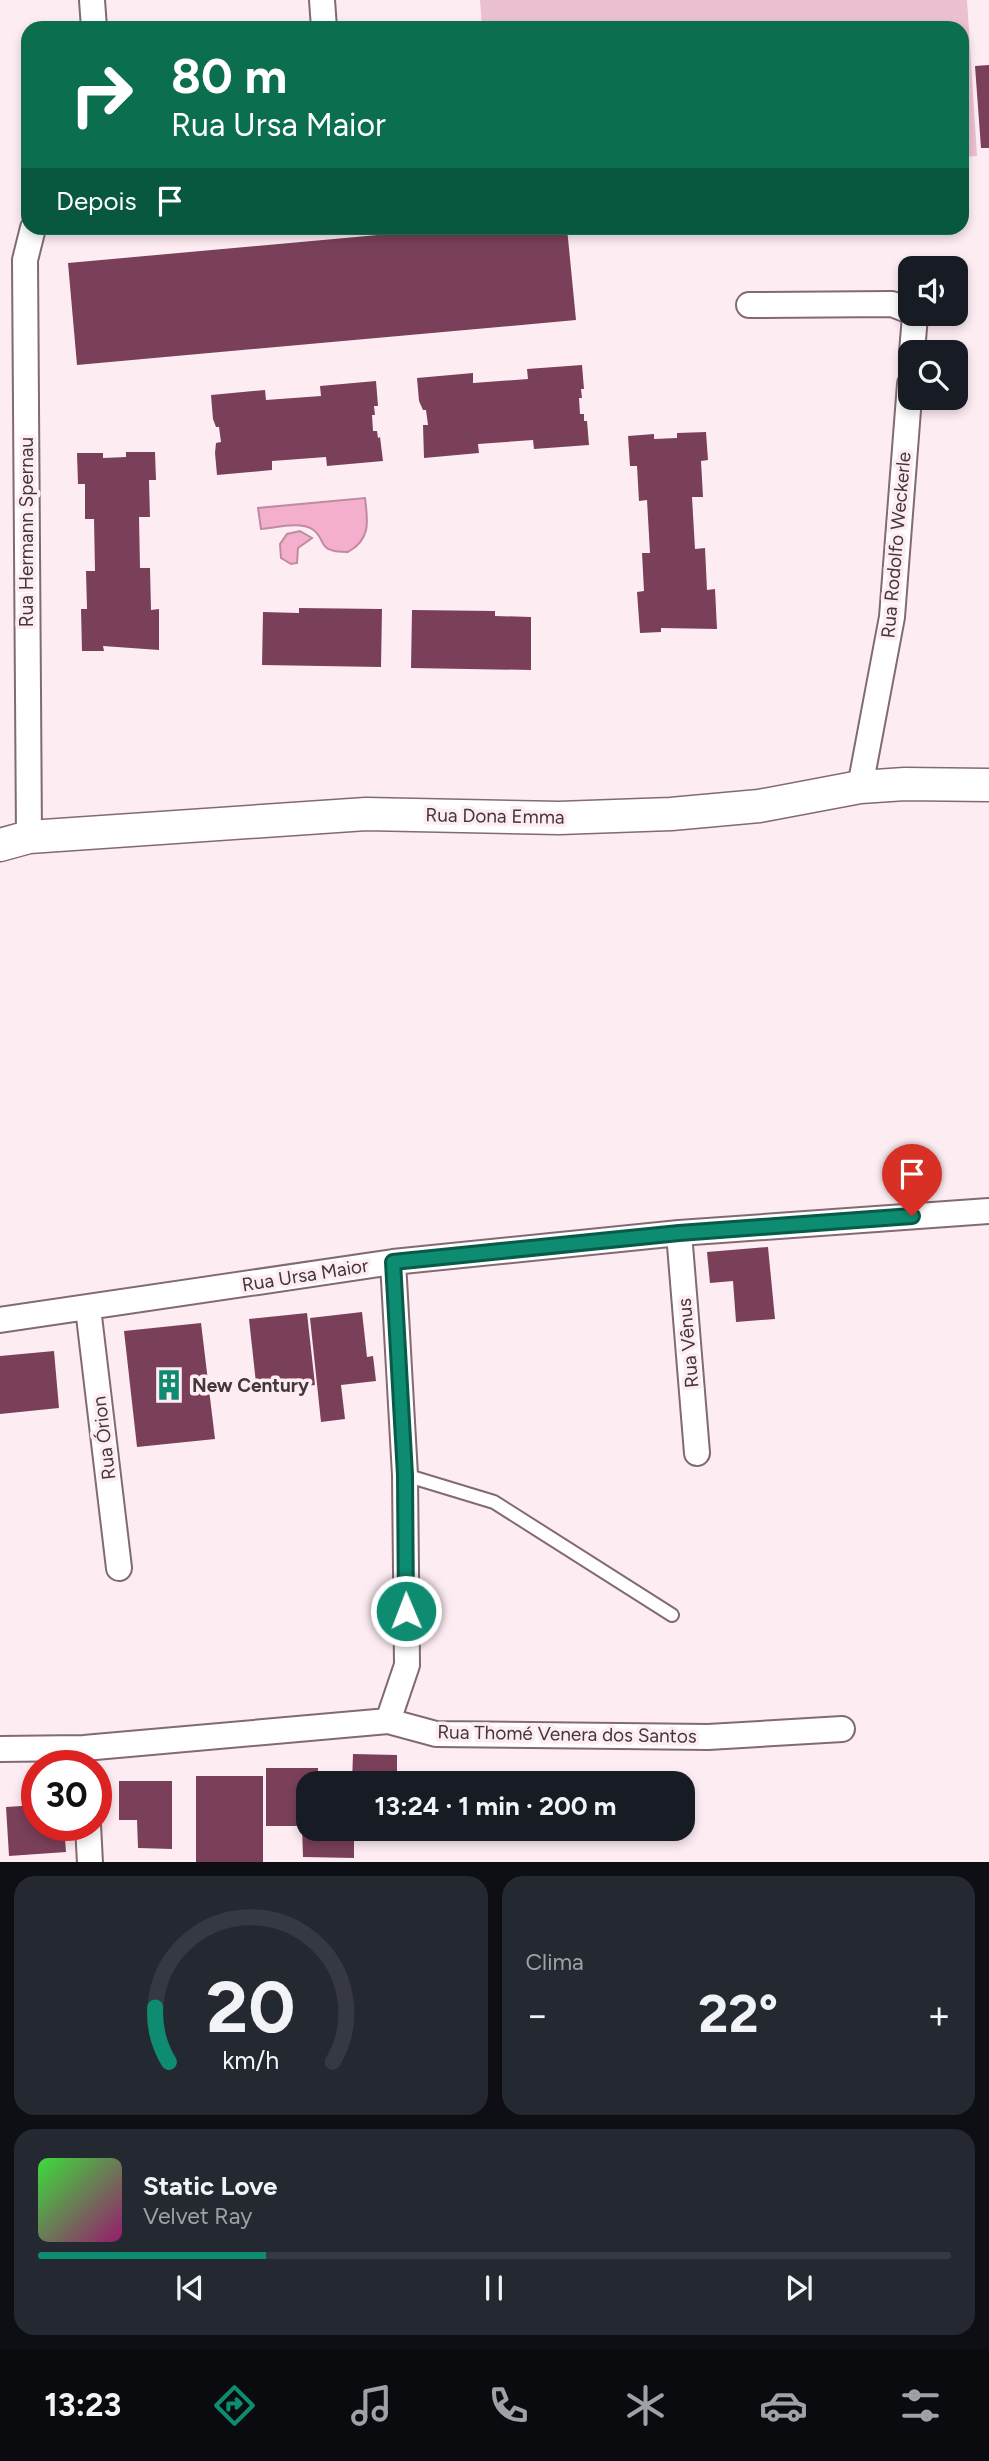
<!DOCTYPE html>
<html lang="pt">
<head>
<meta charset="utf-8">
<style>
  :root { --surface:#171b24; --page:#242831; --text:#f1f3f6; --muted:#9ea1a6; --line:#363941; --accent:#0e8c71 }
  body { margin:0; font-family:Figtree,sans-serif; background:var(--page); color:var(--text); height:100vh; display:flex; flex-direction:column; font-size:26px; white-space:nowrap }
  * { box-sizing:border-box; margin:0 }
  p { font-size:23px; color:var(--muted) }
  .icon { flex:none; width:38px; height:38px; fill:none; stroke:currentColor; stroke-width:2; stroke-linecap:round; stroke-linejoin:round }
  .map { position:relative; height:1862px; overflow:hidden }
  .details { display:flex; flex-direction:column; gap:14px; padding:14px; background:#0d0f14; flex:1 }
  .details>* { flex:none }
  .banner { position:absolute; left:21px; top:21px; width:948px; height:214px; border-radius:21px; box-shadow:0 4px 10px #0003; background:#0b6e4f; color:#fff; overflow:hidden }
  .tools { position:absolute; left:898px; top:256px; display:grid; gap:14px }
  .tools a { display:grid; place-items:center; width:70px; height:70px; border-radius:14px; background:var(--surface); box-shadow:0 4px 10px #0003; font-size:35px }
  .speed { position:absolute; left:21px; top:1750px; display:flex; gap:14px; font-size:35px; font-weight:700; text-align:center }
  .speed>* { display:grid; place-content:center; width:91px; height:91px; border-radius:50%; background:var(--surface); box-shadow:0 4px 10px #0003; line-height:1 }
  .speed .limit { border:10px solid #d22; background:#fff; color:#111 }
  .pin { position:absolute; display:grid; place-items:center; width:60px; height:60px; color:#fff; margin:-72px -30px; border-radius:50% 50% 50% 0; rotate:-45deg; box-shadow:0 0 7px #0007 }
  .pin .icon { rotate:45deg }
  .me { position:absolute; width:77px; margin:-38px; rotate:359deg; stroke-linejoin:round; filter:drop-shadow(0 0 5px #0008) }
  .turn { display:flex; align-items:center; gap:24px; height:147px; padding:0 35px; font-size:32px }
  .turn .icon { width:91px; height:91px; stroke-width:2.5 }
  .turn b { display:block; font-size:49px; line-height:60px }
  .then { display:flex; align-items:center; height:66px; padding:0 35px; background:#0003; gap:14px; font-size:26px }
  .big { font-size:52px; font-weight:700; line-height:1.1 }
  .details .tile { flex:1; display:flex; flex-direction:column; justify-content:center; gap:10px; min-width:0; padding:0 24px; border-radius:21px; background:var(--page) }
  .details .dial { align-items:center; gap:0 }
  .dial svg { height:182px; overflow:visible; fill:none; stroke:var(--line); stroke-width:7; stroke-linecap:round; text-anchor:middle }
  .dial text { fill:var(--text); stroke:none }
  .song { display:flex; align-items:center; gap:21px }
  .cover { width:84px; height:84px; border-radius:10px; background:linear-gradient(135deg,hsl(120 70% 55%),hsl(320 70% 35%)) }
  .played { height:7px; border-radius:4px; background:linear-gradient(90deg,var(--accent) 25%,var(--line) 25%) }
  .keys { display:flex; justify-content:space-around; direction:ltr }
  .heat { display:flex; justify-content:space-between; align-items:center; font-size:38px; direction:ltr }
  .details .tiles { flex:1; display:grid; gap:14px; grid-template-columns:1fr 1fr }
  .tile:last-child { grid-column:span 2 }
  .trip { position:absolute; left:296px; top:1771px; width:399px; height:70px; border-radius:21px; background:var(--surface); box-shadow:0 4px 10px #0003; font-weight:700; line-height:70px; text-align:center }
  .dock { display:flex; height:112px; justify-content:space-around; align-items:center; background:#090b0e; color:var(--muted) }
  .dock .icon { width:49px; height:49px }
  .dock .on { color:var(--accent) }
  .dock b { font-size:32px; color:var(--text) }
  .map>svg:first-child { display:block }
  .green { fill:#ebc0d1 }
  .water { fill:#f3afcb; stroke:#be8ba0; stroke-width:2 }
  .building { fill:#7a405a }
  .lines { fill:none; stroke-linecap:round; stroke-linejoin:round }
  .service-casing { stroke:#836973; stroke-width:16 }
  .minor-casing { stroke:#836973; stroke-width:28 }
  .tertiary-casing { stroke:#836973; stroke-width:35 }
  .service { stroke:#fff; stroke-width:12 }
  .minor { stroke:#fff; stroke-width:24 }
  .tertiary { stroke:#fff; stroke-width:32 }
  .route-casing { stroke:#095b49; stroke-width:18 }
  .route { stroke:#0e8c71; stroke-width:12 }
  .labels { text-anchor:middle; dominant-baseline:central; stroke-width:7; stroke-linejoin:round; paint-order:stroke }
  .street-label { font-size:19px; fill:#43373c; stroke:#feecf3 }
  .poi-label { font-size:19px; font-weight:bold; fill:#43373c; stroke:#feecf3; text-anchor:start }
</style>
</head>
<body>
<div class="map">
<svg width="989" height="1863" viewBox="0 0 989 1863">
  <rect width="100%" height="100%" fill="#feecf3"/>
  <!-- green -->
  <path class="green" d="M480,0H967L977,156L963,157L962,28H482Z"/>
  <!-- water -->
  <path class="water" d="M365,498C368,522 371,539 348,552C314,552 328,539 312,529C300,521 275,528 261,529L258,508Z
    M300,531L312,538L298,548L297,563L291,564L281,558L280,544L287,534Z"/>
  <!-- building -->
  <path class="building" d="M989,65V148H981L975,66Z
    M455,228H567L576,320L77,365L68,263Z
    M582,365L584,389H581L582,398H579L580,414H584V421H587L589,445L534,449L533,440L478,444L479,453L424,458L423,425H428L426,410H423L419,401L417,378L473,373V383L528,379L527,369Z
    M376,381L378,406H374L375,415H372L373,431H377L378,438L380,437L383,461L327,466L326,457L272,461V470L217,475L215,453L216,443L221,442L219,427H216L213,419L211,395L265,390L266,400L321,396L320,386Z
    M706,432L708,460L701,461L703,497H692L695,549L705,548L707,590L715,589L717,629L661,628V632L640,633L637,592L644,591L642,553H650L647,500L639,501L637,466H630L628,436L654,434V439L677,438V433Z
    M126,452H155L156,480H149L150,517H139L140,568H150L151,610L159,609V650L103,646L104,651H82L81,609H87L86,571H95L94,519H85V484H78L77,453H103V458L126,457Z
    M299,608L382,609L381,667L262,665L263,612L299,613Z
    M412,610L495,611V616L531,617V670L411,668Z
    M768,1247L775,1319L736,1322L733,1281L710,1283L707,1252Z
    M362,1312L367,1357L373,1356L376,1381L341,1385L345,1419L321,1422L310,1318Z
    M307,1313L315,1385L257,1392L249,1319Z
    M201,1323L215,1439L137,1447L124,1331Z
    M54,1351L59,1408L0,1414V1356Z
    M353,1754L397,1755V1783H352Z
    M266,1768H318V1774H331V1783H308V1829H397V1835H354V1858L303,1857L302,1826H266Z
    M196,1776H263V1862H196Z
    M119,1781H172V1849L138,1848L137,1820H119Z
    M37,1805V1825H64L66,1852L9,1856L6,1807Z"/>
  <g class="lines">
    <defs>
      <path id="service" d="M405,1475L494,1502L672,1615"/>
      <path id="minor" d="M92,0L94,28
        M322,0L324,28
        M749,305L892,304L910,311
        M912,313L915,316L912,352
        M860,787L892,617L910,384
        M29,837L25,260L33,228
        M679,1233L697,1453
        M88,1308L119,1568
        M0,1320L393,1262L679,1233L989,1211
        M388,1721L407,1665L405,1475L393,1262
        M0,1749L84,1748L388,1721L436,1734L708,1737L842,1729
        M88,1825L90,1863"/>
      <path id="tertiary" d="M0,845L29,837L366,814L559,818L671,814L759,806L860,787L905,784L989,785"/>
    </defs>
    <!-- service casing -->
    <use href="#service" class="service-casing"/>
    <!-- minor casing -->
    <use href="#minor" class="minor-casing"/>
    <!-- tertiary casing -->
    <use href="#tertiary" class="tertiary-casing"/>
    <!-- service -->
    <use href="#service" class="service"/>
    <!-- minor -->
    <use href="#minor" class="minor"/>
    <!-- tertiary -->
    <use href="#tertiary" class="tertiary"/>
  </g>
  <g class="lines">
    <defs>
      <path id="route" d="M406,1611L405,1475L393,1262L679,1233L912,1216"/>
    </defs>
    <!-- route casing -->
    <use href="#route" class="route-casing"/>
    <!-- route -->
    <use href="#route" class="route"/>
  </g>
  <!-- icons -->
  <defs>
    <symbol id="building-bare" viewBox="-9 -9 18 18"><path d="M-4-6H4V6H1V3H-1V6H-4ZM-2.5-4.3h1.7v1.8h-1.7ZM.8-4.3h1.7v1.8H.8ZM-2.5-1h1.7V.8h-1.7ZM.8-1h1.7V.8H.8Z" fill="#0e8c71" stroke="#feecf3" stroke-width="2.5" paint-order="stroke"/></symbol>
  </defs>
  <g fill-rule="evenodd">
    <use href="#building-bare" x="147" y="1363" width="44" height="44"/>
  </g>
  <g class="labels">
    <!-- street labels -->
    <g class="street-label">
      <text transform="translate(26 532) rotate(-90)">Rua Hermann Spernau</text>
      <text transform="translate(896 545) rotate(-85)">Rua Rodolfo Weckerle</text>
      <text transform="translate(495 816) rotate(1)">Rua Dona Emma</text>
      <text transform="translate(305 1275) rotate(-9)">Rua Ursa Maior</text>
      <text transform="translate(688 1343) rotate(-95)">Rua Vênus</text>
      <text transform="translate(104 1438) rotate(-97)">Rua Órion</text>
      <text transform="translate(567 1734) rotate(1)">Rua Thomé Venera dos Santos</text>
    </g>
    <!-- poi labels -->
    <g class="poi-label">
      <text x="192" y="1385">New Century</text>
    </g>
  </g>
</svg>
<div class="tools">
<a><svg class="icon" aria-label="sound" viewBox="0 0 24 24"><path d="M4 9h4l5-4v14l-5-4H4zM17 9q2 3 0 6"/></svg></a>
<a><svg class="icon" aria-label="search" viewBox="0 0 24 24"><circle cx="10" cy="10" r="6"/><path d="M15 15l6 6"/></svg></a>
</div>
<div class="speed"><div class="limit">30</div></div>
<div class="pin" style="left:912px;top:1216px;background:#d93025"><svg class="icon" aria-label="arrive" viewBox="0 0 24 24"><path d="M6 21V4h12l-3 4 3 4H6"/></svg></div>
<svg class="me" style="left:406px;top:1611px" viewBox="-20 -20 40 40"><circle r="17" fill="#0e8c71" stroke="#fff" stroke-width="3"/><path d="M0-11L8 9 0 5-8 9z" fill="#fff"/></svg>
<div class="trip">13:24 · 1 min · 200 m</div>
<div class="banner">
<div class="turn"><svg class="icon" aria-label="right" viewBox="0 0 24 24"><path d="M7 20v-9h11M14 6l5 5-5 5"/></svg><div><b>80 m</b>Rua Ursa Maior</div></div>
<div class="then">Depois<svg class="icon" aria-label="arrive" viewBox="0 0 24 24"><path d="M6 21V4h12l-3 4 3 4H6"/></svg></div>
</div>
</div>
<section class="details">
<div class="tiles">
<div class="tile dial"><svg viewBox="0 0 100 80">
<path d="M14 69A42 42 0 1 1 86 69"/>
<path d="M14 69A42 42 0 0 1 8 45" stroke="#0e8c71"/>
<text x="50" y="56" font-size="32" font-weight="700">20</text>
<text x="50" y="72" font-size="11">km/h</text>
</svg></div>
<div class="tile"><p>Clima</p>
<div class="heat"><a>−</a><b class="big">22°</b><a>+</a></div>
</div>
<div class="tile">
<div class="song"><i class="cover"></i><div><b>Static Love</b><p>Velvet Ray</p></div></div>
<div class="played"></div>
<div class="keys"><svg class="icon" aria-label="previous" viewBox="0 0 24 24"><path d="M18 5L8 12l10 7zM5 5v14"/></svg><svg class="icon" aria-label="pause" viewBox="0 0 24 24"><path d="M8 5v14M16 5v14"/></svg><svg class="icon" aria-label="next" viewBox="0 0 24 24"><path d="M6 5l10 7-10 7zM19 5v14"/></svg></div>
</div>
</div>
</section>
<nav class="dock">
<b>13:23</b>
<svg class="icon on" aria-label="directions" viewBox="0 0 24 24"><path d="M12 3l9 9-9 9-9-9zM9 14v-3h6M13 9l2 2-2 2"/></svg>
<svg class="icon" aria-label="music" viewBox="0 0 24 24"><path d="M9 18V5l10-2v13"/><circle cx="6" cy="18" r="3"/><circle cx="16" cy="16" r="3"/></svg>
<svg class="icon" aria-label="phone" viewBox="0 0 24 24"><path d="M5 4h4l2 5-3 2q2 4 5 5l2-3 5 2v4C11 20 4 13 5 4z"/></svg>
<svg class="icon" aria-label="climate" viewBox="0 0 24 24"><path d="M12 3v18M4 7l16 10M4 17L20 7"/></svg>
<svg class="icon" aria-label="car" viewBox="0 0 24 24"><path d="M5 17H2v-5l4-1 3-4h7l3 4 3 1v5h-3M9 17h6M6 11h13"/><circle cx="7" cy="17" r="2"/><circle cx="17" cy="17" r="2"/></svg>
<svg class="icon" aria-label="filters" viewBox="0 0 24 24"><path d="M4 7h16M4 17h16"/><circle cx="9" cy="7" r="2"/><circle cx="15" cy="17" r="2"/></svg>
</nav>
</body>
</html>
